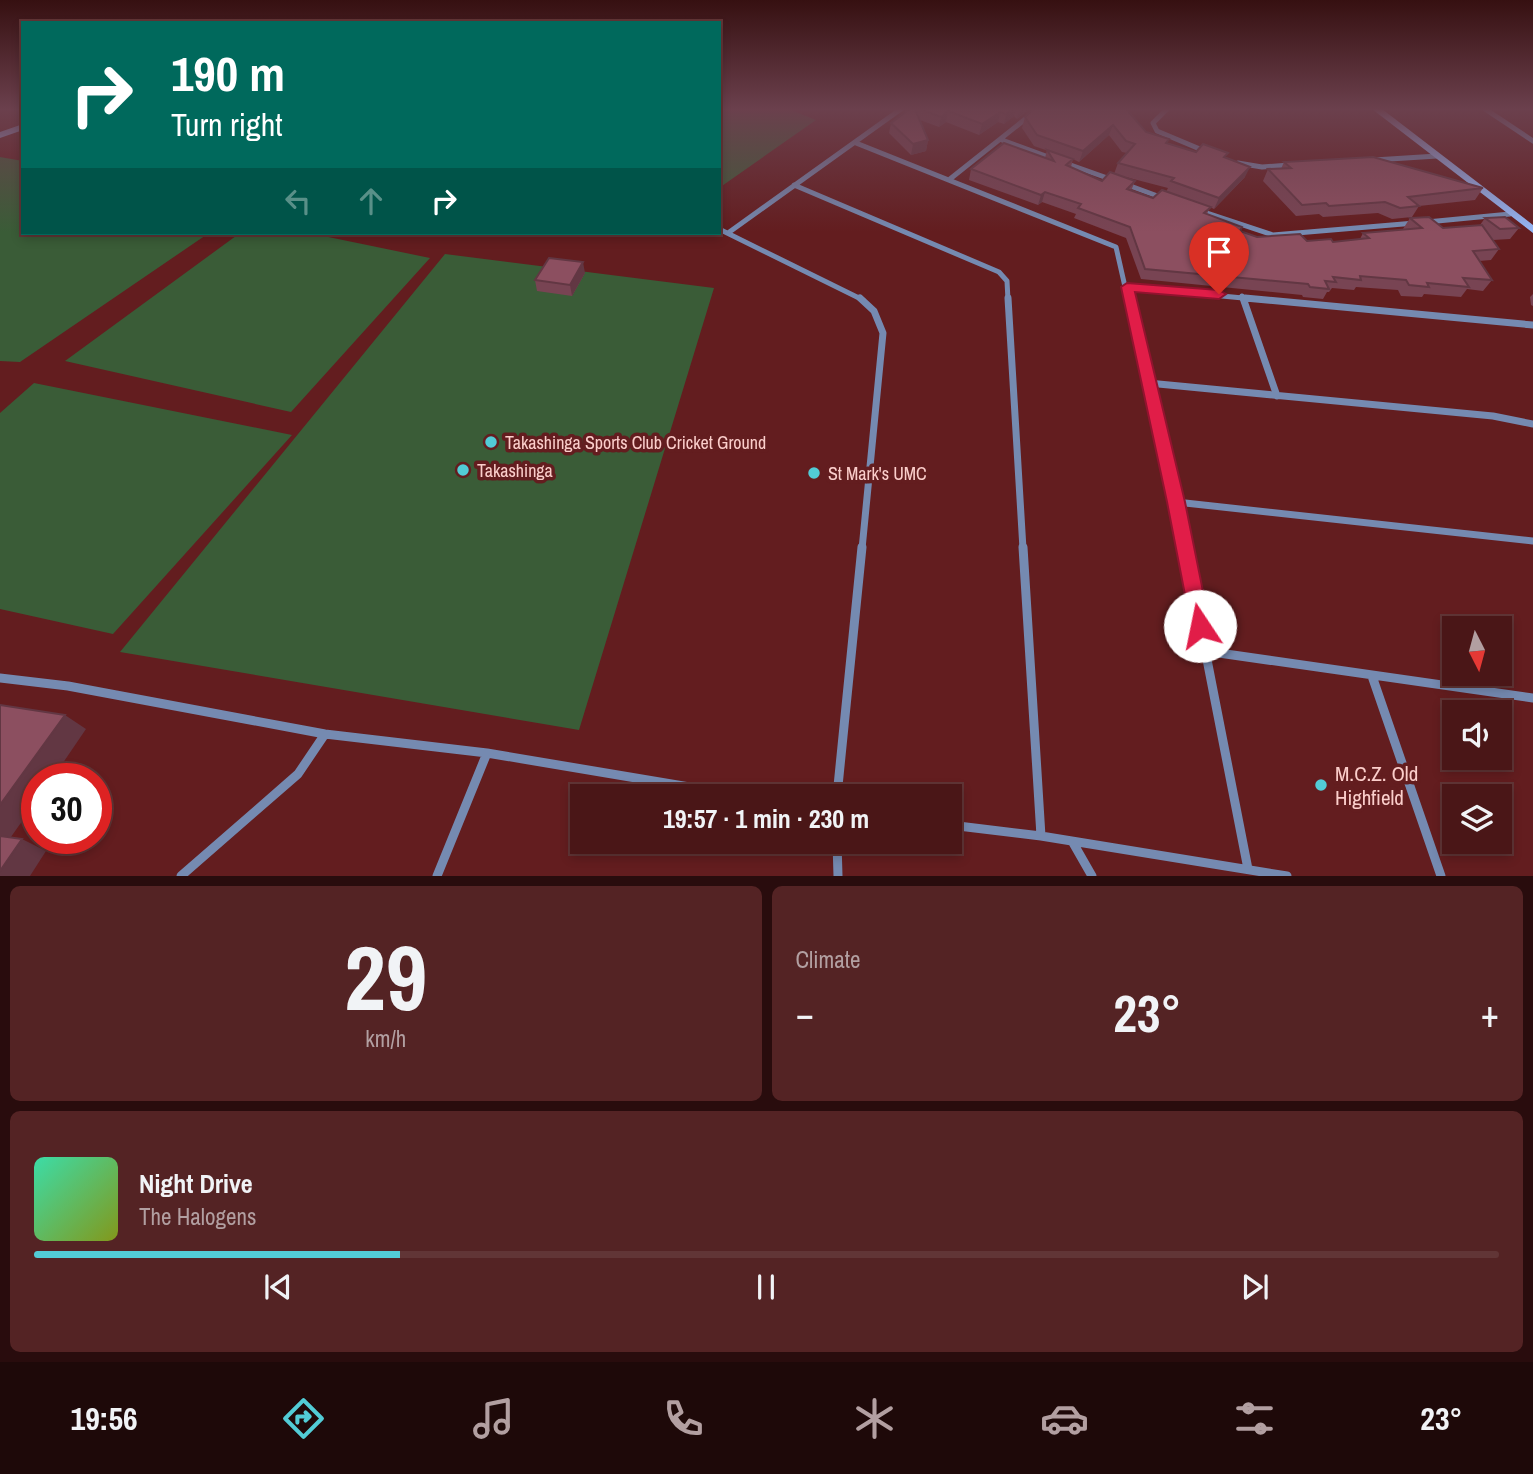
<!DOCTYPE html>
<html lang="en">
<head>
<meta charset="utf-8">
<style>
  :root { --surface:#4a1617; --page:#542324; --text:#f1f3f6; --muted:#b29fa1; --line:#613536; --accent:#52ccd6 }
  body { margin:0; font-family:"Archivo Narrow",sans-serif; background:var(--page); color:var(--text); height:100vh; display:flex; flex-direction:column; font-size:26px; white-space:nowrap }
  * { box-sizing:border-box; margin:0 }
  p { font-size:23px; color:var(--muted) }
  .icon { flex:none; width:38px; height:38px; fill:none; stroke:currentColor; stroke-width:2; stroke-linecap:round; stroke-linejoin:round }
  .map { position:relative; height:876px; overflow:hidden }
  .panel { display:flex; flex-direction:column; gap:10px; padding:10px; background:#290c0d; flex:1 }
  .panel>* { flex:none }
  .top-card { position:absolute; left:21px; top:21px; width:700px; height:214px; border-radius:0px; box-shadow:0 4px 10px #0003,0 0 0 2px var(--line); background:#00695c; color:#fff; overflow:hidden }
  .needle { width:46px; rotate:174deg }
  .fabs { position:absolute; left:1442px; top:616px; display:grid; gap:14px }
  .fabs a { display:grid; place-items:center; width:70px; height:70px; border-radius:0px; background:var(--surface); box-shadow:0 4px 10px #0003,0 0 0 2px var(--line); font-size:35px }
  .speed { position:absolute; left:21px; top:763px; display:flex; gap:14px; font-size:35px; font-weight:700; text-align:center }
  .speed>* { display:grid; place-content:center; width:91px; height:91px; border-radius:50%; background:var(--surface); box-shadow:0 4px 10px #0003,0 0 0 2px var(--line); line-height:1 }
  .speed .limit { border:10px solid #d22; background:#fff; color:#111 }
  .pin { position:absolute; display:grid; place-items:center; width:60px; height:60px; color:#fff; margin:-72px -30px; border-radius:50% 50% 50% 0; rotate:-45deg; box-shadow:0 0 7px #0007 }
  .pin .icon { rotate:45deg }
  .me { position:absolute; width:77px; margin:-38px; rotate:349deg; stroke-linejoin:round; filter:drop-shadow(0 0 5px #0008) }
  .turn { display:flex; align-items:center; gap:24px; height:147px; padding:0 35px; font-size:32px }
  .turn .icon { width:91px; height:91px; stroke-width:2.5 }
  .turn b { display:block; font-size:49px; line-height:60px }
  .lanes { display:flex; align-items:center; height:66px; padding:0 35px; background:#0003; justify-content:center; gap:35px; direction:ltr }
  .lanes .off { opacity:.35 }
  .big { font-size:52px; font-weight:700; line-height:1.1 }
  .panel .tile { flex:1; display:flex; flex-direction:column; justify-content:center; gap:10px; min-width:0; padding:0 24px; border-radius:10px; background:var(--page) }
  .panel .dial { align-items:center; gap:0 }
  .dial b { font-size:91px; line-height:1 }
  .song { display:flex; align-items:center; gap:21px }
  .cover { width:84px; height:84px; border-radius:10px; background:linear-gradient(135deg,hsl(160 70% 55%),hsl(70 70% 35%)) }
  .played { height:7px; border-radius:4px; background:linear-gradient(90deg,var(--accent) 25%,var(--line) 25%) }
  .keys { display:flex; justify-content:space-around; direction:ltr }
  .heat { display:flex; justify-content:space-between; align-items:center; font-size:38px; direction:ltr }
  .panel .tiles { flex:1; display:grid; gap:10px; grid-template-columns:1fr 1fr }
  .tile:last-child { grid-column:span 2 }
  .trip { position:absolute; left:570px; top:784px; width:392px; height:70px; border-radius:0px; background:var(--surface); box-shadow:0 4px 10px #0003,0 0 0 2px var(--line); font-weight:700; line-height:70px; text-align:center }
  .dock { display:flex; height:112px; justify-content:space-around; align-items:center; background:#1e0909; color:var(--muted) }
  .dock .icon { width:49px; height:49px }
  .dock .active { color:var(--accent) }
  .dock b { font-size:32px; color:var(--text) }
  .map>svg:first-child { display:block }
  .green { fill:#3a5c37 }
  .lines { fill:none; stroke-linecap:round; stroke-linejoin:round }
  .street-far2 { stroke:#758ab1; stroke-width:5 }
  .street-far1 { stroke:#758ab1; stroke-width:7 }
  .street { stroke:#758ab1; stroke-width:9 }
  .secondary { fill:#95b7f6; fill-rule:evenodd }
  .wall { fill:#784453; fill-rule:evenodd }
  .shaded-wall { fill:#623743 }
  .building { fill:#8c4f60; stroke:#623743; stroke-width:2 }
  .route { fill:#e11d48; stroke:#92132f; stroke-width:2 }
  .poi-dot { fill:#52ccd6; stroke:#631d1f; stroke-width:2.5 }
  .labels { text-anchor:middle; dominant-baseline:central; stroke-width:7; stroke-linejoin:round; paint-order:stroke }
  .poi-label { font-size:18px; fill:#fbcecb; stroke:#631d1f; text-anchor:start }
  .near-poi-label { font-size:21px; fill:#fbcecb; stroke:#631d1f; text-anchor:start }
</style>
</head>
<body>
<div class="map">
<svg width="1533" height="876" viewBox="0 0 1533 876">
  <rect width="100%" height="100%" fill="#631d1f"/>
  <!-- green -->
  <path class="green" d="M719,109H789L816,120L719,188Z
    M0,157L23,161V233H209L20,362L0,361Z
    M240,233H309L430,258L291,412L65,361Z
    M445,254L714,288L579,730L120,652Z
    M34,383L292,435L113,634L0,609V413Z"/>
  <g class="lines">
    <!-- street-far2 -->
    <path class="street-far2" d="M1167,109L1153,123L1157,131L1207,152
      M1485,109L1533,141
      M1002,140L1054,159
      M856,143L1116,247L1128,300
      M1374,160L1437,156
      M1065,163L1113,180
      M1238,163L1262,167L1289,165
      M950,179L1038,109
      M1125,184L1163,198
      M794,185L999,272L1007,281L1008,300
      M1201,211L1273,235L1415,223
      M1427,222L1510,214
      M719,229L863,300
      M728,233L901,109
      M1127,287L1264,300
      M1242,296L1243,300"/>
    <!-- street-far1 -->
    <path class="street-far1" d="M860,298L874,311L883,333L862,549
      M1008,298L1023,549
      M1128,298L1185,549
      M1243,298L1277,396
      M1245,298L1533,325
      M1148,383L1493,416L1533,424
      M1176,502L1533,541"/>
    <!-- street -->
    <path class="street" d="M1023,547L1041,836
      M1185,547L1248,869
      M1205,651L1533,698
      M1372,676L1441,876
      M0,678L68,686L325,734L487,753L743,796
      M837,796L862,547
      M950,825L1041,836L1287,876
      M1072,841L1092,876
      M837,842L838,876
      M181,876L298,774L325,734
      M437,876L487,753"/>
    <!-- secondary -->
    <path class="secondary" d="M1372,109H1382L1533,225V233Z
      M23,124V130L0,138V132Z"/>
  </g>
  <!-- wall -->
  <path class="wall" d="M910,109H1029L1017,119L1014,116L1004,124L998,122L979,135L946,122L939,127L920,120L928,140L926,151L911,155L889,133L891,123Z
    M1034,109L1146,132L1168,143L1196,152L1226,158L1245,177L1214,209L1210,207L1207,214L1240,231L1257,237L1307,241L1333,242L1360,239L1363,233L1404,230L1403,229L1410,218L1443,228L1480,225L1485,218L1519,228L1510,239L1493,240L1499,249L1491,260L1479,261L1492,280L1483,291L1467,289L1461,297L1424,294L1422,297L1401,296L1398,290L1356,287L1354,290L1332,288L1329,292H1327L1323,299L1303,297L1302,295L1141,279L1126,238L1074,218L1076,214L1042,202L1038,205L969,180L971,169L1045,158L1047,150L1063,156L1034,146L1022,128L1025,117ZM1109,135L1122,152L1127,153L1118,163L1114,174L1102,181L1071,167L1073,159L1079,162ZM1118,175L1168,188L1166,192L1153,198L1131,191L1135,181Z
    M1284,162L1483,188L1475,200L1419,206L1412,217L1392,219L1378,213L1323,217L1319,214L1296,216L1263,181L1268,169H1281Z
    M585,273L572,296L537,291L535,280Z
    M1533,294V306L1531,305L1530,297Z"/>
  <!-- shaded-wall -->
  <path class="shaded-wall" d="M1012,109H1016L1014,116L1004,124L1006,114Z
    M1019,109H1029L1017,119Z
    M948,111L946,122L939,127L941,117Z
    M1000,112L998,122L979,135L982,124Z
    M1113,125L1109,135L1079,162L1083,151Z
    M928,140L926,151L911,155L913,144Z
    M1250,167L1245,177L1214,209L1219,198Z
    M1045,192L1042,202L1038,205L1041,195Z
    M583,262L585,273L572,296L570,285Z
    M65,715L86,729L52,779H37V800L6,844L0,842V805Z
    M22,839L46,851L30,876H0V871Z"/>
  <!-- building -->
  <path class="building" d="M910,109H915L928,140L913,144L891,123Z
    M920,109H1012L1006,114L1000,112L982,124L948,111L941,117Z
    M1034,109H1126L1146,132L1169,139L1166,143L1196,152L1203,144L1228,153L1224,157L1250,167L1219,198L1171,181L1174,178L1118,163L1135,144L1126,141L1113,125L1083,151L1037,135L1025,117Z
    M1004,143L1054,161L1047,150L1073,159L1066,165L1102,181L1110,172L1135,181L1127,189L1153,198L1162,190L1211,207L1204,213L1242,227L1240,231L1257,237L1300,234L1307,241L1331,239L1333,242L1369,238L1363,233L1422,228L1410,218L1429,217L1443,228L1482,225L1499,249L1473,251L1492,280L1463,278L1469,287L1427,283L1429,287L1409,285L1406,280L1360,276L1361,280L1333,277L1336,282L1325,281L1329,289L1310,287L1308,284L1145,269L1130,227L1078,208L1081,204L1045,192L1041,195L971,169Z
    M1373,157L1483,188L1408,197L1419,206L1400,208L1385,202L1329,206L1326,203L1302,205L1268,169L1291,168L1284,162Z
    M1505,217L1519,228L1500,229L1485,218Z
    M549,258L583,262L570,285L535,280Z
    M0,705L65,715L0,805Z
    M0,836L22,839L0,871Z"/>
  <!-- sky -->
  <linearGradient id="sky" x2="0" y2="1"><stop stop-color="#361011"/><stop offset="0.47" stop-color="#6b404d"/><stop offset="1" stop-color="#6b404d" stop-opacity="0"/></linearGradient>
  <rect width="1533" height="232" fill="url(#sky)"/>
  <!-- route -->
  <path class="route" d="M1127,283L1219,290L1226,294L1219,299L1135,292L1185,502L1210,626L1207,632L1200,635L1193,632L1191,626L1167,502L1121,287Z"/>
  <!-- markers -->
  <g class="poi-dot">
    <circle cx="491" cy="442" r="7"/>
    <circle cx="463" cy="470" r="7"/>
    <circle cx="814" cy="473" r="7"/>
    <circle cx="1321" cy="785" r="7"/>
  </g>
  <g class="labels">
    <!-- poi labels -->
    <g class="poi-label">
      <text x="505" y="442">Takashinga Sports Club Cricket Ground</text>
      <text x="477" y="470">Takashinga</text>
      <text x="828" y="473">St Mark's UMC</text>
    </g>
    <!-- near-poi labels -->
    <g class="near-poi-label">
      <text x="1335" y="773">M.C.Z. Old<tspan x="1335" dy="24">Highfield</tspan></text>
    </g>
  </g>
</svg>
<div class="fabs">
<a><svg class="needle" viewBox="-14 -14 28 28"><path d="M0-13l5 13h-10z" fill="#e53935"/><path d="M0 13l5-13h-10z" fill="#b29fa1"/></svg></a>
<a><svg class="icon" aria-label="sound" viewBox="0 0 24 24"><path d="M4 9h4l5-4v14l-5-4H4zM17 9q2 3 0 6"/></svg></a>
<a><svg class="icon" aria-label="layers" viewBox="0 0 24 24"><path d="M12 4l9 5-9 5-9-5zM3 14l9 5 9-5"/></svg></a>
</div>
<div class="speed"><div class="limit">30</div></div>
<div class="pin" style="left:1219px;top:294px;background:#d93025"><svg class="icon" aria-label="arrive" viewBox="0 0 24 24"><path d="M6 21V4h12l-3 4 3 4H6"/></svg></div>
<svg class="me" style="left:1200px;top:626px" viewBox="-20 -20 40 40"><circle r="19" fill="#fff"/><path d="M0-13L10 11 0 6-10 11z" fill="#e11d48"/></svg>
<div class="trip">19:57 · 1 min · 230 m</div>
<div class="top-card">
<div class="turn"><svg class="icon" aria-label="right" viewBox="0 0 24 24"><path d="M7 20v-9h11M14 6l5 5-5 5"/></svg><div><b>190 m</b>Turn right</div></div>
<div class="lanes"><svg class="icon off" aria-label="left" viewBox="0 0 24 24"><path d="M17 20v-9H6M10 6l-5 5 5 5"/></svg><svg class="icon off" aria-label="ahead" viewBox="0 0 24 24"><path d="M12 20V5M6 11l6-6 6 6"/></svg><svg class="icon" aria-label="right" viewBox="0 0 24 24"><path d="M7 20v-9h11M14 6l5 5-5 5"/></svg></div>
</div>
</div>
<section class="panel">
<div class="tiles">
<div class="tile dial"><b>29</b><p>km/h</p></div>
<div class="tile"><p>Climate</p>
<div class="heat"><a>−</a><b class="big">23°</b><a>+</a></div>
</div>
<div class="tile">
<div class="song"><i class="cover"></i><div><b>Night Drive</b><p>The Halogens</p></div></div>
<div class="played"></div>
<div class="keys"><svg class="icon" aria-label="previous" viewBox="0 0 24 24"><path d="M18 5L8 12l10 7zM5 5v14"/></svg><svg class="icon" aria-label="pause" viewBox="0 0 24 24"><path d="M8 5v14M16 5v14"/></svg><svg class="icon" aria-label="next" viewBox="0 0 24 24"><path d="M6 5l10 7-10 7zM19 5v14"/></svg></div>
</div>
</div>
</section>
<nav class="dock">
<b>19:56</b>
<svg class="icon active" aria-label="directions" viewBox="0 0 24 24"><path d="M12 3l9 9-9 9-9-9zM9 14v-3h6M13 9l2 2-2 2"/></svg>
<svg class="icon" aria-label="music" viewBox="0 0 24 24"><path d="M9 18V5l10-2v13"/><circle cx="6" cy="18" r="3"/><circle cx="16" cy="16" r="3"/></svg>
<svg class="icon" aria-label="phone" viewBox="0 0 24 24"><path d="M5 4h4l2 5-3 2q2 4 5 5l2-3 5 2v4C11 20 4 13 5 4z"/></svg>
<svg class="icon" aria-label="climate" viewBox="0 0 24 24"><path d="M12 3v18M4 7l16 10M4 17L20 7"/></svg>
<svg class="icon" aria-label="car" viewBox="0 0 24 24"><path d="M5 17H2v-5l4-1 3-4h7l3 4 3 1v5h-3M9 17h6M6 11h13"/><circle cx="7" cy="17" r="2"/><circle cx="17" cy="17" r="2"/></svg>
<svg class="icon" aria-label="filters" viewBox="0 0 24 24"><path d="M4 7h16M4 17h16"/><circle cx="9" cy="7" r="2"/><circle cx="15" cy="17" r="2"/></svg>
<b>23°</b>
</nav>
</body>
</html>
